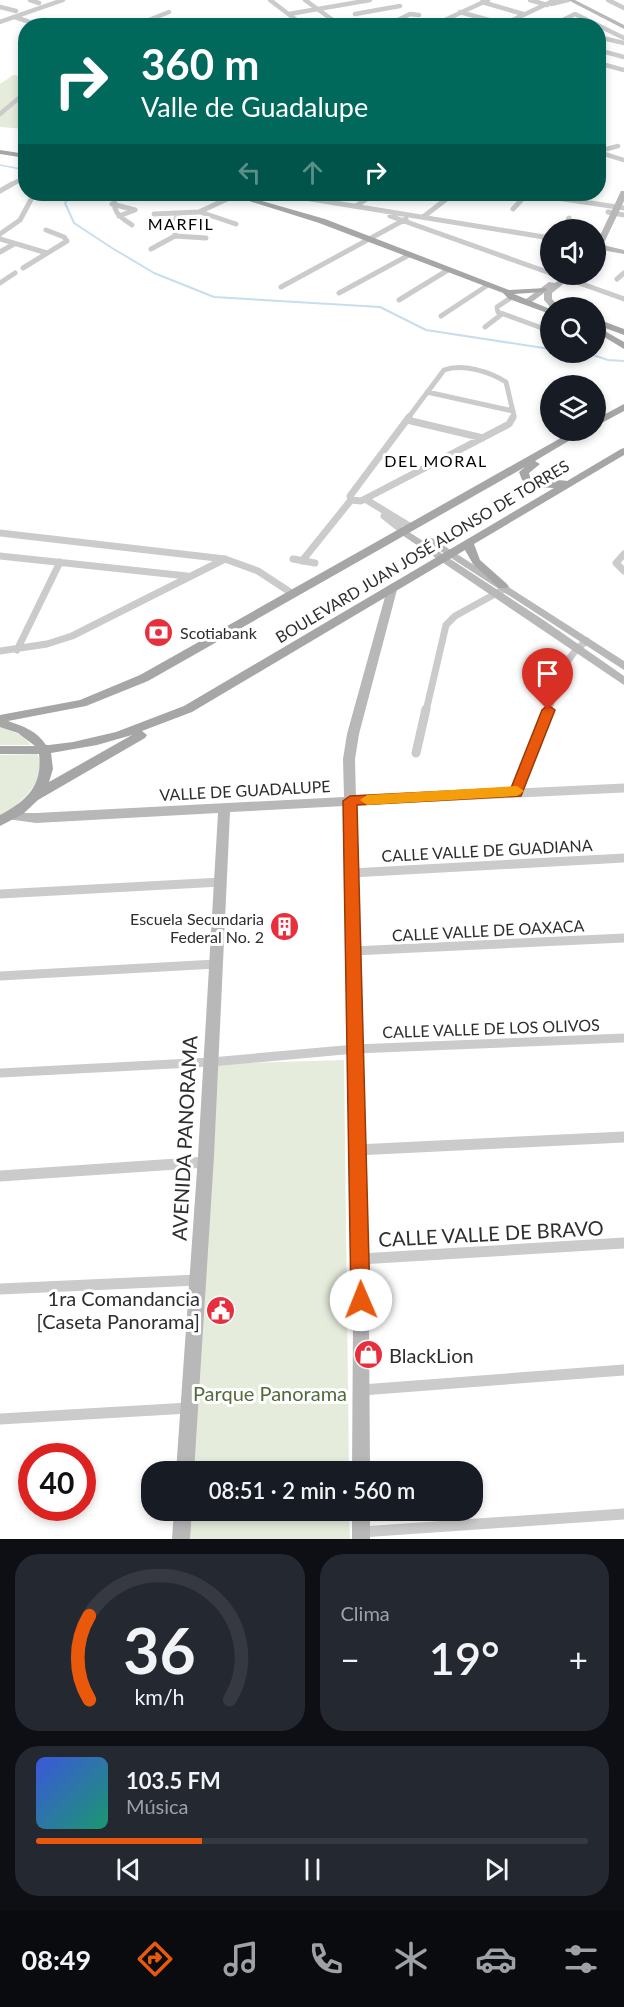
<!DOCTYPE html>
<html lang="es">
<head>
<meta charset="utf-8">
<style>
  :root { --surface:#171b24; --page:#242831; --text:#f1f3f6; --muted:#9ea1a6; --line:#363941; --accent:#ea580c }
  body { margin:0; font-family:Lato,sans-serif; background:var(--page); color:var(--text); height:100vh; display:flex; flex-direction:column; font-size:22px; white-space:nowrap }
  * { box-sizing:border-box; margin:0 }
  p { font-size:20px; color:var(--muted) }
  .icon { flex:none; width:33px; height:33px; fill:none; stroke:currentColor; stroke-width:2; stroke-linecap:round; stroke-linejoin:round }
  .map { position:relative; height:1539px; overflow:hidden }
  .sheet { display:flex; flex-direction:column; gap:15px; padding:15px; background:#0d0f14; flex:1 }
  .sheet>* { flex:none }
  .guide { position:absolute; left:18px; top:18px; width:588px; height:183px; border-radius:24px; box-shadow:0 3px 9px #0003; background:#00695c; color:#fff; overflow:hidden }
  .controls { position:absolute; left:540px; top:219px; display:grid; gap:12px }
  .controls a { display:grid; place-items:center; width:66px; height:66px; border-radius:50%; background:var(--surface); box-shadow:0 3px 9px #0003; font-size:30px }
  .speed { position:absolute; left:18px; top:1443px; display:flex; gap:12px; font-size:30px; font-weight:700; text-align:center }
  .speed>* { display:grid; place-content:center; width:78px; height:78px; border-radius:50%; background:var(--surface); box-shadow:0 3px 9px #0003; line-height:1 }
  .speed .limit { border:9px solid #d22; background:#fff; color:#111 }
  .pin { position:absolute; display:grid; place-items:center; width:51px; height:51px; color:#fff; margin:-62px -26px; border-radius:50% 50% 50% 0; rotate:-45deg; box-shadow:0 0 6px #0007 }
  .pin .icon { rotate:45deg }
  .me { position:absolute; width:66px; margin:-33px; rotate:359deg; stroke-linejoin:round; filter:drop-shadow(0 0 4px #0008) }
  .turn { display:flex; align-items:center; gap:21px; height:126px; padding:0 24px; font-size:27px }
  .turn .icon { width:78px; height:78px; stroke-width:2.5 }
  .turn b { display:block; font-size:42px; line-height:51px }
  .lanes { display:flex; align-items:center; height:57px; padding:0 24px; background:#0003; justify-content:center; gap:30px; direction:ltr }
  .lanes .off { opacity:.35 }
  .big { font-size:45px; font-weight:600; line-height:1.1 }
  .sheet .tile { flex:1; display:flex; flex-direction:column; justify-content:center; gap:9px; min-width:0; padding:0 21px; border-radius:24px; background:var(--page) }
  .sheet .dial { align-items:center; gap:0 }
  .dial svg { height:156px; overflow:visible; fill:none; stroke:var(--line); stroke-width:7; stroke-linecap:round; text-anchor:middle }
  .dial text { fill:var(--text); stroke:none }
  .song { display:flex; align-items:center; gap:18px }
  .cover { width:72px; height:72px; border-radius:9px; background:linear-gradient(135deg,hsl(230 70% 55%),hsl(160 70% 35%)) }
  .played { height:6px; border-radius:3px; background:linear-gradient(90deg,var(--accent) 30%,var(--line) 30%) }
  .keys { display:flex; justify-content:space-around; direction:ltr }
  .heat { display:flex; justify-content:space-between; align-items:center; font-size:33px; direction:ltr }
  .sheet .tiles { flex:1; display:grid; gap:15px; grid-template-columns:1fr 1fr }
  .tile:last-child { grid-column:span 2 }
  .trip { position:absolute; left:141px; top:1461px; width:342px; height:60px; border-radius:24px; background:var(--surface); box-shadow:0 3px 9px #0003; font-weight:600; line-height:60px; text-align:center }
  .dock { display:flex; height:96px; justify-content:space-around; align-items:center; background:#090b0e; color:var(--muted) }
  .dock .icon { width:42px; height:42px }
  .dock .on { color:var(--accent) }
  .dock b { font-size:27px; color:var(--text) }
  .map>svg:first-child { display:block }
  .green { fill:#e5ecdc }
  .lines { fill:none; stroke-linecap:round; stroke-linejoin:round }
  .stream-far1 { stroke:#c8deec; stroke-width:1.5 }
  .stream { stroke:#c8deec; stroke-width:2 }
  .street-far4 { stroke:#cbcbcb; stroke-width:4.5 }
  .street-far3 { stroke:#cbcbcb; stroke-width:5 }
  .street-far2 { stroke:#cbcbcb; stroke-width:7 }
  .street-far1 { stroke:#cbcbcb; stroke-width:9 }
  .street { stroke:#cbcbcb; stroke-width:11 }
  .secondary { fill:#b8b8b8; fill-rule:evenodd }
  .primary { fill:#a6a6a6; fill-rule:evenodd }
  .route { fill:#ea580c; stroke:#983908; stroke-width:1.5 }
  .slow { fill:#f59e0b }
  .labels { text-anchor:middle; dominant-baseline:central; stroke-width:6; stroke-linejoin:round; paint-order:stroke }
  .far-quarter-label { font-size:16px; letter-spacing:1.5px; fill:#000; stroke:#fff }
  .street-label { font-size:16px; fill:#2e2e2e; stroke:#fff }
  .poi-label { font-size:16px; fill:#2e2e2e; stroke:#fff; text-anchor:start }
  .near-street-label { font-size:20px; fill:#2e2e2e; stroke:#fff }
  .near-poi-label { font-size:20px; fill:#2e2e2e; stroke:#fff; text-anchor:end }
  .near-park-label { font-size:20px; fill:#526b3b; stroke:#fff }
</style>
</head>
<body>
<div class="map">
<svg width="624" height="1539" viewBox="0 0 624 1539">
  <rect width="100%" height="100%" fill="#fff"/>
  <!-- green -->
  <path class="green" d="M13,75L25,77V129L0,127V84Z
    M0,726L23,736L31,745H0Z
    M37,754C51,777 19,806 0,816V755Z
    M344,1060L349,1471L188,1472L214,1064Z
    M186,1511H349L350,1539H184Z"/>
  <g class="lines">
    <!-- stream-far1 -->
    <path class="stream-far1" d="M0,165L26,170"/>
    <!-- stream -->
    <path class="stream" d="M72,194L65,203L74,223L112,248L154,273L214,297L380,307L426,330L550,349
      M584,352L608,360L624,361"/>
    <!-- street-far4 -->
    <path class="street-far4" d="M30,0L39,3
      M270,0L304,26
      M305,0L341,26
      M530,0L547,5
      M608,0L624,8
      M482,2L523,14
      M551,4L568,0
      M0,7L16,11
      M460,12L503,24
      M289,14L370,0
      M355,14L400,6
      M15,17L41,26
      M0,22L63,0
      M134,26L169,12
      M386,26L410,14L419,15
      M432,26L488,0
      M500,26L555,0
      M551,26L575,14L624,38
      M598,37L624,43
      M598,50L624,57
      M598,63L624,70
      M0,114L25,93
      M599,151L618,146
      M598,152L624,160
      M9,186L18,181"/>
    <!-- street-far3 -->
    <path class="street-far3" d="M0,191L12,184
      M116,194C111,211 118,216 132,225
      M280,194L550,238
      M112,204L135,210L119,216
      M356,206L374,194
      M513,209L525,196L530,194L624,208
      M200,212L236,224
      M608,212L624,215
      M154,214L199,212L238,194
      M390,216L550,273
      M423,217L453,194
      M564,230L569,218
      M0,234L20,220L34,194
      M175,236V220L179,213
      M0,239L47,253
      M151,249L175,236L206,238
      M0,252L14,244
      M23,268L67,241L64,237L46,230
      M554,274L624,299
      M617,279L624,273
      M0,283L15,273
      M281,287L406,219
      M339,293L409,255
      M512,297L497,307L498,312L550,331
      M399,300L448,270
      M441,316L488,285
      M485,327L502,314
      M427,392L513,411
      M408,418L444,370C463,363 490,372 506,382L514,416L513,418"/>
    <!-- street-far2 -->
    <path class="street-far2" d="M407,420L483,438
      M365,499L411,527
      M351,500L361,501L509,424L513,417
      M351,500L350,496L409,417
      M384,516L403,531
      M0,533L225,559L258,571L293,594
      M624,554L616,563L624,571
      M0,556L187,576
      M293,559L315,563
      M302,561L351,500
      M17,650L60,562
      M0,651L47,644L72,636L225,559
      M426,711L446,625L455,616L506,588
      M548,711C557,686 563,656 587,641"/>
    <!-- street-far1 -->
    <path class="street-far1" d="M416,753L426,709
      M516,792L548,709
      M350,801L624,788
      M351,873L624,858
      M0,894L221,882
      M353,951L624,938
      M0,976L216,964
      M0,1073L211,1062L355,1049L624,1038"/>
    <!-- street -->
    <path class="street" d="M356,1150L624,1137
      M0,1176L206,1162
      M360,1259L624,1243
      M0,1289L198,1280
      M362,1390L624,1370
      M0,1419L189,1408
      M361,1532L624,1514"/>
    <!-- secondary -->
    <path class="secondary" d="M568,0H575L624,25V29Z
      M621,191H624V201L603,245L624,250V254L602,250L599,255H596V244Z
      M566,274H576L552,293V299L560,308H551L544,300V293L529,304L522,302L549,282L555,283Z
      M403,528L545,621L624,676V685L399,533L398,531Z
      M432,538L624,661V670L428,543V539Z
      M393,583L398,586L359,734L355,759L369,1321L370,1472H352L353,1321L344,806L230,812L214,1156L194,1472H176L198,1156L218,813L36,823L7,819L5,816L7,813H36L344,797L343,759L347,734L388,586Z
      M174,1510H192L190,1539H172Z
      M352,1510H370V1539H352Z"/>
    <!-- primary -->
    <path class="primary" d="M0,150L26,154V158L0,154Z
      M227,194H237L325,219L509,290L546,288L547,290L543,292L514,294L550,309V314L509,299L503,293L319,223Z
      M600,320L624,329V335L597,325L596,323Z
      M596,326L624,342V349L596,332Z
      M624,404V411L596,426V419Z
      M575,430H587L535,461L540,464L529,473L530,477C549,489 552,477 567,481L621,449L624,448V455L474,544L480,560L507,584L508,586L507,588H499L473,564L465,550L192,712L142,731L147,735L145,738L38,800L23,814L0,826V815C26,801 43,786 39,754H0V746H35L18,733L0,727V715L80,700L140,675ZM525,467L519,472L522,480L535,487L554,488L184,706L116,732L73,742L49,745H46C37,731 23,726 8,721L86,706L148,681ZM132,735L49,782L53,769L51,753L97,745Z"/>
  </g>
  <!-- route -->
  <path class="route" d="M548,705L555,710L521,796L357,805L370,1300L367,1307L361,1309L354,1307L351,1300L343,801L350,796L511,788L542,710Z"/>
  <!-- slow -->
  <path class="slow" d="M517,786L524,791L517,796L367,805L360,800L367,795Z"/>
  <!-- icons -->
  <defs>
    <symbol id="bank-disc" viewBox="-11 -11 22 22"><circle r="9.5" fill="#e72f3d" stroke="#fff"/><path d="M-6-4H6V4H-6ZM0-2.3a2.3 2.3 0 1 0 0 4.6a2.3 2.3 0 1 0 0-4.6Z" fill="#fff"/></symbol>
    <symbol id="building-disc" viewBox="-11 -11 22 22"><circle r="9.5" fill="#e72f3d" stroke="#fff"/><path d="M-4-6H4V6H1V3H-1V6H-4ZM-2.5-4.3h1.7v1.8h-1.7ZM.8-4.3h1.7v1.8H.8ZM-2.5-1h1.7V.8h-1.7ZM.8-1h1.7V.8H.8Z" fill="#fff"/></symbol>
    <symbol id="civic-disc" viewBox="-11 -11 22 22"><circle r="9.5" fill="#e72f3d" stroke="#fff"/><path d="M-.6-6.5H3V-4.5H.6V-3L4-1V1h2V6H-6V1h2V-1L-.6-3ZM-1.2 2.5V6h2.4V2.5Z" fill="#fff"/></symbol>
    <symbol id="shop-disc" viewBox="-11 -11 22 22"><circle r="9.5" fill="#e72f3d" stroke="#fff"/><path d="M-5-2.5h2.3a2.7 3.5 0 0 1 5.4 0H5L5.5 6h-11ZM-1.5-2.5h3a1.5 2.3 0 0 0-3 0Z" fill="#fff"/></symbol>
  </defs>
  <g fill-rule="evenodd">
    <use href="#bank-disc" x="142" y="616" width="33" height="33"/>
    <use href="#building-disc" x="268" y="910" width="33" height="33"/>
    <use href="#civic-disc" x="204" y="1294" width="33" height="33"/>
    <use href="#shop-disc" x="352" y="1338" width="33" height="33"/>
  </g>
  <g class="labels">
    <!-- far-quarter labels -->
    <g class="far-quarter-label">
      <text x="181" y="223">MARFIL</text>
      <text x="436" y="460">DEL MORAL</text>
    </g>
    <!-- street labels -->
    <g class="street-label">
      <text transform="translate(422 551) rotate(-31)">BOULEVARD JUAN JOSÉ ALONSO DE TORRES</text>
      <text transform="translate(245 790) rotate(-3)">VALLE DE GUADALUPE</text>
      <text transform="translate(487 850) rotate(-3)">CALLE VALLE DE GUADIANA</text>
      <text transform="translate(488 930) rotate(-3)">CALLE VALLE DE OAXACA</text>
      <text transform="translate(491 1028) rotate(-2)">CALLE VALLE DE LOS OLIVOS</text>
    </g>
    <!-- poi labels -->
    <g class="poi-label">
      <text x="180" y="632">Scotiabank</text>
      <text x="264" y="918" text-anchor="end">Escuela Secundaria<tspan x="264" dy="18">Federal No. 2</tspan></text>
    </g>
    <!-- near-street labels -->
    <g class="near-street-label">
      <text transform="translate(184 1138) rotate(-87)">AVENIDA PANORAMA</text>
      <text transform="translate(491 1233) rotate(-3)">CALLE VALLE DE BRAVO</text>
    </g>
    <!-- near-poi labels -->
    <g class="near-poi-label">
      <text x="200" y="1298">1ra Comandancia<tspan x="200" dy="23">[Caseta Panorama]</tspan></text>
      <text x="389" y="1355" text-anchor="start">BlackLion</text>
    </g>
    <!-- near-park labels -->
    <g class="near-park-label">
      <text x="270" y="1393">Parque Panorama</text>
    </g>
  </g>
</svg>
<div class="controls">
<a><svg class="icon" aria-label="sound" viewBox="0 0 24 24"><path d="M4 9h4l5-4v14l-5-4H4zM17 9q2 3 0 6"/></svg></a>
<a><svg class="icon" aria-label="search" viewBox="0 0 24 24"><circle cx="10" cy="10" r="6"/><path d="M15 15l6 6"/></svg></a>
<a><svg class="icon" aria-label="layers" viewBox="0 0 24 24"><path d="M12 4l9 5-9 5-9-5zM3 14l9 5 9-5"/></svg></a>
</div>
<div class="speed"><div class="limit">40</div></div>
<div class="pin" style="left:548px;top:710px;background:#d93025"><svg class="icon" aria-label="arrive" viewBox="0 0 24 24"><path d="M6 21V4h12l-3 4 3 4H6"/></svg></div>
<svg class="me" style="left:361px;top:1300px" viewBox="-20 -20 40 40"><circle r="19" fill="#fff"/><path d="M0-13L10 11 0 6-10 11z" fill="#ea580c"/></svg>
<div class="trip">08:51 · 2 min · 560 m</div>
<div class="guide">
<div class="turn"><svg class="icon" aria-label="right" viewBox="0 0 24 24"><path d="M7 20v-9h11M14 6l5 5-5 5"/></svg><div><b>360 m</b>Valle de Guadalupe</div></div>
<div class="lanes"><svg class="icon off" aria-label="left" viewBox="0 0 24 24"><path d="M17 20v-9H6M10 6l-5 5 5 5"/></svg><svg class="icon off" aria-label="ahead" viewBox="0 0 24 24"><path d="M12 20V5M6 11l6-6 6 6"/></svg><svg class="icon" aria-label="right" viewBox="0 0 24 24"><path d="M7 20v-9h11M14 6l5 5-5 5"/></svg></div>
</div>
</div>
<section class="sheet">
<div class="tiles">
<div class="tile dial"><svg viewBox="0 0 100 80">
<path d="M14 69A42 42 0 1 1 86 69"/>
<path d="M14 69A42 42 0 0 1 14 26" stroke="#ea580c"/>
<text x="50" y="56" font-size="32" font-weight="700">36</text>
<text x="50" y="72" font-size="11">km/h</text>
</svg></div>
<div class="tile"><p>Clima</p>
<div class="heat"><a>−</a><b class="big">19°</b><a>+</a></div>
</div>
<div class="tile">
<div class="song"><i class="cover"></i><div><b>103.5 FM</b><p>Música</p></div></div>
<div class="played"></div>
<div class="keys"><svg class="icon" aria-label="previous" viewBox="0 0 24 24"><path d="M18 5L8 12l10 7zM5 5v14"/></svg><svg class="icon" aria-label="pause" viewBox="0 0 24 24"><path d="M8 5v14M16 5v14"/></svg><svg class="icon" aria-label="next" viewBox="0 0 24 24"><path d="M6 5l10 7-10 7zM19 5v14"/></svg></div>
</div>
</div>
</section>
<nav class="dock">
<b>08:49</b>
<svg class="icon on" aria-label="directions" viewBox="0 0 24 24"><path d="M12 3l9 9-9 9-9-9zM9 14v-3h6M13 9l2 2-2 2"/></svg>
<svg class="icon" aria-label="music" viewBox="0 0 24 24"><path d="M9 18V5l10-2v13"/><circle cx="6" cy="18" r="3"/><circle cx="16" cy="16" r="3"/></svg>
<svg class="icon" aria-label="phone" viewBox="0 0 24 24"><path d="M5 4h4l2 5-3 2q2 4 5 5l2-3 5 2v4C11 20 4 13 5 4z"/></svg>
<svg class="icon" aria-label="climate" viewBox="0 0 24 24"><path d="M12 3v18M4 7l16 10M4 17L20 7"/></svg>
<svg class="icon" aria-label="car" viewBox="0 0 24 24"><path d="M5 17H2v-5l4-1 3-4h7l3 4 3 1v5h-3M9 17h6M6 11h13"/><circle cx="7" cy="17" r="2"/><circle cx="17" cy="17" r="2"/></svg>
<svg class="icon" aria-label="filters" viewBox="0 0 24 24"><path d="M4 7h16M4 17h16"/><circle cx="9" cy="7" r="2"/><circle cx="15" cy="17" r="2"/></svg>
</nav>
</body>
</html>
